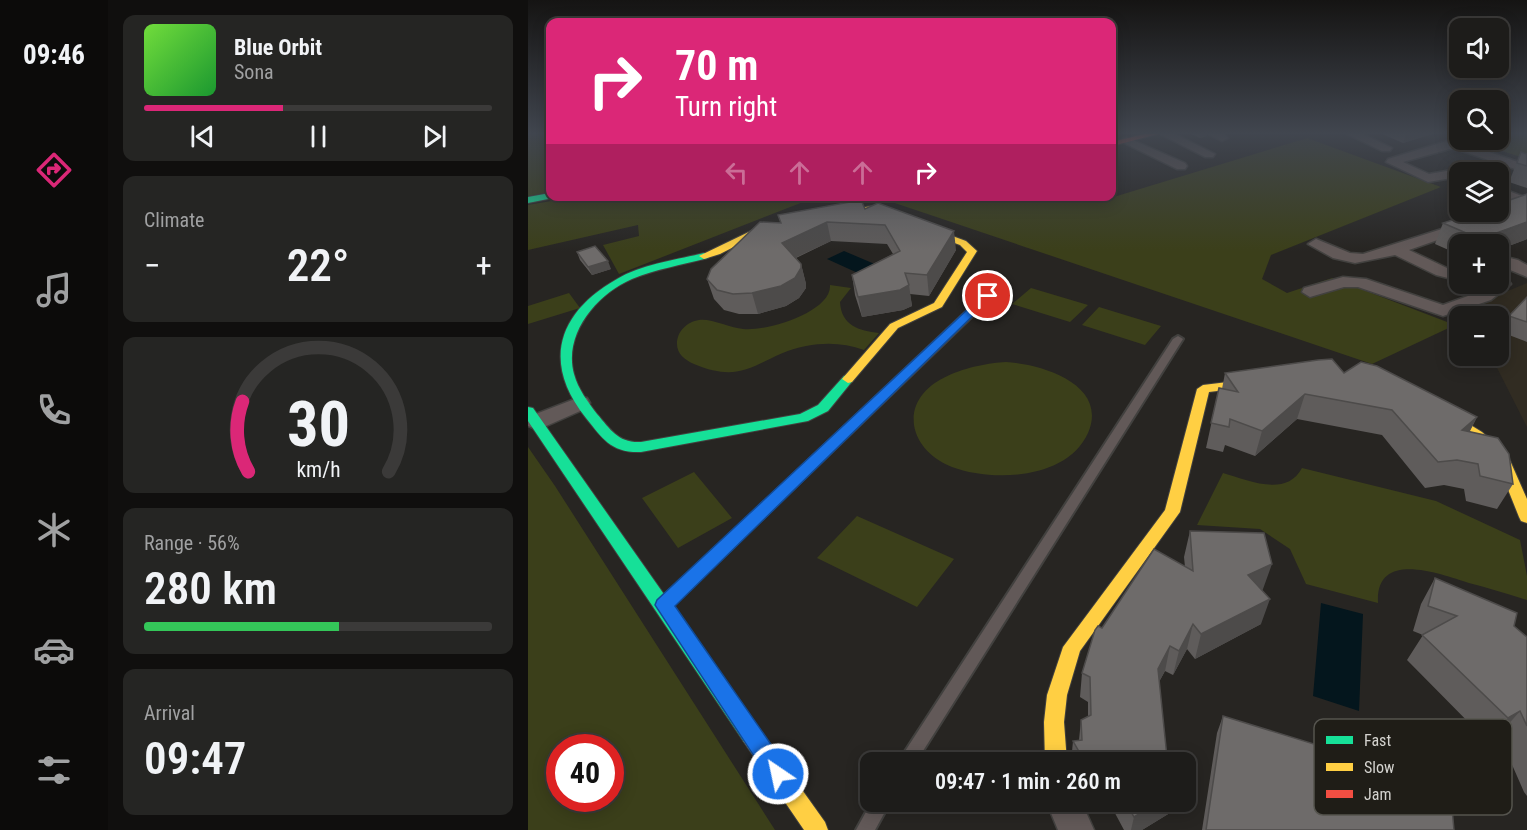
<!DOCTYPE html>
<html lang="en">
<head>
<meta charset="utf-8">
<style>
  :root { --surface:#1d1c1a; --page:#252523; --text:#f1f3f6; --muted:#a0a1a2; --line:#3b3a39; --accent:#db2777 }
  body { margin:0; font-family:"Roboto Condensed",sans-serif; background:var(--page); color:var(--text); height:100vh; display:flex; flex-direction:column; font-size:22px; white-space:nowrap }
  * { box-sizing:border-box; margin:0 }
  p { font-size:20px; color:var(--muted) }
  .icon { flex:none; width:33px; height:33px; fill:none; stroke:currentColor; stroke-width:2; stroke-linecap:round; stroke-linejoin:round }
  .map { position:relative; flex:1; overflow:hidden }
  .panel { display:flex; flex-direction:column; gap:15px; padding:15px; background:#100f0e; width:420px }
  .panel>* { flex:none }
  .hud { position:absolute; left:18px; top:18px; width:570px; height:183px; border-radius:12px; box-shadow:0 3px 15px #0003,0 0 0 2px var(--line); background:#db2777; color:#fff; overflow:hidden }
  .tools { position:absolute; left:921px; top:18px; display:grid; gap:12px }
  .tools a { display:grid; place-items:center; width:60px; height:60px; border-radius:12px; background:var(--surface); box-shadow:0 3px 15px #0003,0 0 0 2px var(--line); font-size:30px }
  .speed { position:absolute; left:18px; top:734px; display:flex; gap:12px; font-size:30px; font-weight:700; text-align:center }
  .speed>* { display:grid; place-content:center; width:78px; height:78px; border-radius:50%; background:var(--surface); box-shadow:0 3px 15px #0003,0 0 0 2px var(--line); line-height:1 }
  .speed .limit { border:9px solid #d22; background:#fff; color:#111 }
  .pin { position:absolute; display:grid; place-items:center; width:51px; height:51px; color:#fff; margin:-26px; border:3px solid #fff; border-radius:50%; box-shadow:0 2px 6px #0007 }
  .me { position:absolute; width:66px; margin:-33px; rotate:326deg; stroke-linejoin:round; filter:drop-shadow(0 0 4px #0008) }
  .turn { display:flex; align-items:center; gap:21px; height:126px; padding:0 30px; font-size:27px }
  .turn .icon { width:78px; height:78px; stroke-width:2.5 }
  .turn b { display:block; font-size:42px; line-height:51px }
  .lanes { display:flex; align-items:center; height:57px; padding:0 30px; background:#0003; justify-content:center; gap:30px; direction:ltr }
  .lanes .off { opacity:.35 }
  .big { font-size:45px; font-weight:600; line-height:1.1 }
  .panel .widget { flex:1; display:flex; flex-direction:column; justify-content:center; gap:9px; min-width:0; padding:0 21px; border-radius:12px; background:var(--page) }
  .panel .dial { align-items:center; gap:0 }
  .dial svg { height:156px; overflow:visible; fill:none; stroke:var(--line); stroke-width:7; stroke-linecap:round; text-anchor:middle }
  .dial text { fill:var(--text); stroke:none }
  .song { display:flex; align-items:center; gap:18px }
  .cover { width:72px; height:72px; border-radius:9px; background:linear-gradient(135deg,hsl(100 70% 55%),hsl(130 70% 35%)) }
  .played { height:6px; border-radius:3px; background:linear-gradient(90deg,var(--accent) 40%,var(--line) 40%) }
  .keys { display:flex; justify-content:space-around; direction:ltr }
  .heat { display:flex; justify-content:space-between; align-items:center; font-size:33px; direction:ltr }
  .charge { height:9px; border-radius:4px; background:linear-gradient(90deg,#34c759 56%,var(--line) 0) }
  .trip { position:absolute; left:332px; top:752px; width:336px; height:60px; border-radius:12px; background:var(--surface); box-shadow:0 3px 15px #0003,0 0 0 2px var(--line); font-weight:600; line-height:60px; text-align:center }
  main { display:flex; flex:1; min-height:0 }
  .menu { display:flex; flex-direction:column; width:108px; justify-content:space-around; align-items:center; background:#0c0b0a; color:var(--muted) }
  .menu .icon { width:42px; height:42px }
  .menu .on { color:var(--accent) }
  .menu b { font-size:27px; color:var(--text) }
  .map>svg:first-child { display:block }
  .built { fill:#312c22 }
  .green { fill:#3b3f1a; fill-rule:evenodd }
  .water { fill:#04161d }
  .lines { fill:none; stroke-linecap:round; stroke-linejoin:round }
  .lane-casing { stroke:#42413f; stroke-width:4 }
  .street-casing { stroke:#42413f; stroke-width:3 }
  .fast-casing { stroke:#42413f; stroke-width:2 }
  .slow-casing { stroke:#42413f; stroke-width:2 }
  .jam-casing { stroke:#42413f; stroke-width:2 }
  .lane { fill:#625958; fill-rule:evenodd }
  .street { fill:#625958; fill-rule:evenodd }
  .fast { fill:#16e098; fill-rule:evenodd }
  .slow { fill:#ffcf43; fill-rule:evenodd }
  .jam { fill:#f24e42; fill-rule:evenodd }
  .wall { fill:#5f5c5b }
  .shaded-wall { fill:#4d4b4a }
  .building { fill:#6e6b6a; stroke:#4d4b4a; stroke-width:1.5 }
  .route { fill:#1a73e8; stroke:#114b97; stroke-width:1.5 }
  .key { fill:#1f1d17; stroke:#55544e; stroke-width:1.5 }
  .key-label { font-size:16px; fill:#d4d3cf }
</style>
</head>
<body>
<main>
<nav class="menu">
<b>09:46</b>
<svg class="icon on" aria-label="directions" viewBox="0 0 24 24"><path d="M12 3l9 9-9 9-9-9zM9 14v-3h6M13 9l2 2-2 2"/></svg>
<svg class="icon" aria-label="music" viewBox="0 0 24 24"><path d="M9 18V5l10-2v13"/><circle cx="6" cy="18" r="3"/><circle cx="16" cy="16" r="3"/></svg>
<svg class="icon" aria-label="phone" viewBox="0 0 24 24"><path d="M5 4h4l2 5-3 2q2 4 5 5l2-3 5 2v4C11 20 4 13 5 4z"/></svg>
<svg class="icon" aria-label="climate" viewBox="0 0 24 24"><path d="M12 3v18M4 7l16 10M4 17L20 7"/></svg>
<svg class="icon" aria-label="car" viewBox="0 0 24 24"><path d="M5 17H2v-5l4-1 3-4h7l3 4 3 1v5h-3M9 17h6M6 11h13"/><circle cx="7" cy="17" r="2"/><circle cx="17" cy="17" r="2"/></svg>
<svg class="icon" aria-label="filters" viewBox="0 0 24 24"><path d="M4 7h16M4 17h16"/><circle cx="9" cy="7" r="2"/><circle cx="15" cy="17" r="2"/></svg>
</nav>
<section class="panel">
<div class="widget">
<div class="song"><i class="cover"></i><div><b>Blue Orbit</b><p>Sona</p></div></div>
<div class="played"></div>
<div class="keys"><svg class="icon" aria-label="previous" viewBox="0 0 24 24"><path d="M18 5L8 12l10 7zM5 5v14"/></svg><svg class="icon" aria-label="pause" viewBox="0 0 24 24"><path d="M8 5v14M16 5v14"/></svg><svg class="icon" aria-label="next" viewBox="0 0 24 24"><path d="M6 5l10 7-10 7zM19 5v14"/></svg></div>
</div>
<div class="widget"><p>Climate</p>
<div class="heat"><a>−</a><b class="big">22°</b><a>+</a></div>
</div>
<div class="widget dial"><svg viewBox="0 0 100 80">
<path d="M14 69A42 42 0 1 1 86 69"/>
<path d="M14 69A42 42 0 0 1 11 33" stroke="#db2777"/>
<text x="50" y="56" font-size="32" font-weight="700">30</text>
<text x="50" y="72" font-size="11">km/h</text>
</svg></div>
<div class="widget"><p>Range · 56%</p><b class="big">280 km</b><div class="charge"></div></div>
<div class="widget"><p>Arrival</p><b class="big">09:47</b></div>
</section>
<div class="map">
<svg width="999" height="830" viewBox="0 0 999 830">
  <rect width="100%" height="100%" fill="#272522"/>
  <!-- built -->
  <path class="built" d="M999,283V427L963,356H970V316H942L939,311L965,297Z"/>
  <!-- green -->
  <path class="green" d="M0,134H22V192L0,196Z
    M971,134H999V159L941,140H970Z
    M779,138L913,187L743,255L734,279L759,293L804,278L927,325L844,364L349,197L553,196L566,203Z
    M47,197H288L91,274L75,245L111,236L110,225L0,250V205Z
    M302,285L323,288L312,302C313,325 331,331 351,333L336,350C317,343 298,342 278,346C231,355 220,387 166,364C157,360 149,354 149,344C149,331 159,322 171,320C182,318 203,328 215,329C237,332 304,312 302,285Z
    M503,288L560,305L542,322L484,304Z
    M41,293L52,308L0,324V306Z
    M571,307L633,326L617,345L554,325Z
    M478,362C513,364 581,384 560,433C539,480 464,482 424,467C406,460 389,445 386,425C381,379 444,364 478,362Z
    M0,447L27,486L247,830H0ZM32,747H82V798H32Z
    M774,468L908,501L992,540L999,576V600C980,594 960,588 941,583C912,574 847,549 850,603L778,584L762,549L732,529L669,525L695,473C720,480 758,498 774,468Z
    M166,472L204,518L150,548L114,498Z
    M329,516L426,559L389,607L289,558Z"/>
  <!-- water -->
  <path class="water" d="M316,251L349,265L332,274L299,259Z
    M793,603L835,614L831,711L785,696Z"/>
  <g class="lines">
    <defs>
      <path id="lane" d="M460,293L463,294V298L143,607L138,609L133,607L131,603L133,599L457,294Z
        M650,336L655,339L388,762H370L645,339Z
        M344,801H363L347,830H328Z"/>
      <path id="street" d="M632,134H647L687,154L685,157H677Z
        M680,134H696L700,138L694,141Z
        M819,134H835L864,148L862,151H854Z
        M598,137L657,163L659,166L657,169H649L594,142L592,140Z
        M932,137V140H939L935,143L999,165V173L925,148L875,162L901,174L924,170L933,172L932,180L924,178L900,182L858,162L860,159Z
        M970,187L999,198V209L983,214L978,213L976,210L989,203L970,196Z
        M936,222L943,226L941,229L881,250L919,268L932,271V281L908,275L867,255L827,263L805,258L780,244L788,239L822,253L835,254Z
        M970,255L990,260L999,265V277L970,265Z
        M815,277L838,279L915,305L951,292L965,284H970V280L981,281L983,284L963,300L915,316L830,287H816L782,297L774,292L776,288Z
        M52,397L59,398L62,403L59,408L16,427L8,429L0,426V417Z
        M518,801H553L566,830H530Z"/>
      <path id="fast" d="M22,193L25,198L0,203V197Z
        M176,253L181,256L180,258C154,265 128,269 104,279C69,294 35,334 46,374C50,389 60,402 69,414C83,430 90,443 113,442L272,414L290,405L316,376L320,375L326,379L300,411L280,421L113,452C83,453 75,439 58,418C14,363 29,313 89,279C114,264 148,260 176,253Z
        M0,407L5,408L230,728L233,735L230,742L223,745L216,742L0,421Z"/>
      <path id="slow" d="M343,206L438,241L449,251L414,307L370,328L324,382L320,383L314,379L362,324L406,303L439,252L432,245L342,212L237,231L192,254L176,259L171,256L231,227Z
        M733,378L738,379L739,382L738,385L681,392L652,512L552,651L539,695L536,722L539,762H517L516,722L519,695L535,647L637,510L669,389L675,385Z
        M910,405L954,432L980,456L999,499V523L993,521L991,517L969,462L944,438L905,412L903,409Z
        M223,725L230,728L297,822L300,830H276L216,742L213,735L216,728Z"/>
      <path id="jam" d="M616,134H630L584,146V142Z"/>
    </defs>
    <!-- lane casing -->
    <use href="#lane" class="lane-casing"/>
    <!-- street casing -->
    <use href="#street" class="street-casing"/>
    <!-- fast casing -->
    <use href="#fast" class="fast-casing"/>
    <!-- slow casing -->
    <use href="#slow" class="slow-casing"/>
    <!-- jam casing -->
    <use href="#jam" class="jam-casing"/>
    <!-- lane -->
    <use href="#lane" class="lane"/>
    <!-- street -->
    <use href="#street" class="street"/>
    <!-- fast -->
    <use href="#fast" class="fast"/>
    <!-- slow -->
    <use href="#slow" class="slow"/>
    <!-- jam -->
    <use href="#jam" class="jam"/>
  </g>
  <!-- wall -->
  <path class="wall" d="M663,134H679V136L672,138Z
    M854,134H904L875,143Z
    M993,152L999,154V188L981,182Z
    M337,209L428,250L401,296L382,294L384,306L375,310L334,317L327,295L324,275L365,254L359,244L303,241L268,258L273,264L278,284V288L271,298L258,306L230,314H211L196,310L186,299L179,279L253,223Z
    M915,223L999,239L970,250V244H932V255L907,244Z
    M49,252L83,269L64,275L52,260Z
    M999,297V342L973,332L981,316Z
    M697,373H816L949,417L942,431L985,484L969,509L938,501L936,489L916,485L897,488L854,435L769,419L727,456L697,445L695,452L678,448L691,388L694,389Z
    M662,531L735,589L734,590L733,624L667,659L659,649L645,675L637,671L631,682L639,757L642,762H543L545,741L551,740L553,720L560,717V702L552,697L554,673L574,628L657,567L656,557Z
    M907,578L986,626L999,637V796L996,792L971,735L960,742L879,660L895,635L885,631L893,604Z
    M695,716L926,830H674L689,733Z
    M563,801H653L650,808L614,830H596L581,802L568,809Z"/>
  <!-- shaded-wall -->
  <path class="shaded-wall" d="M584,134H594L584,137Z
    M672,134H679V136L672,138Z
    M878,134H904L875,143Z
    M299,222L303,241L258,262L254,243Z
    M999,222V239L970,250V244H950L952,239Z
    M426,231L428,250L401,296L399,275Z
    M80,261L83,269L64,275L60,267Z
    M273,264L278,284V288L271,298L258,306L230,314L224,293Z
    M381,285L384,306L375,310L334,317L330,297Z
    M777,394L769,419L727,456L734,431Z
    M949,417L936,442L934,430Z
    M744,564L735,589L712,601L720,575Z
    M742,599L733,624L667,659L673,634Z
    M665,624L659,649L645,675L651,651Z
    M642,646L637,671L624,694L630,669Z
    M992,711L971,735L960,742L980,718Z
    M569,801H581V802L568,809Z
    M632,801H653L650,808L614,830H603L606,817Z"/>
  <!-- building -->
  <path class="building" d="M993,152L999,154V166L989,163Z
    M999,194V222L952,239L915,223L949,212H970V204Z
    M333,200L337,209L350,203L426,231L399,275L377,273L381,285L372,290L330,297L324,275L372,251L357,225L299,222L254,243L273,264V268L267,278L253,286L224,293L205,294L189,290L179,279L183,269L232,222L253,223L250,215Z
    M67,246L80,261L60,267L49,252Z
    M999,297V322L981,316Z
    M804,359L816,373L833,362L849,366L949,417L934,430L970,438L981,454L985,484L952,476L950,464L929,460L910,462L864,410L777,394L734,431L702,419L701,427L683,423L691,388L710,392L697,373L790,360Z
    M662,531L736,533L744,564L720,575L742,599L673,634L665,624L651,651L642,646L630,669L639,757L642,762H557L545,741L554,740L553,720L563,715L562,677L554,673L567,630L570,626L574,628L626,549L665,571Z
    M907,578L989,613L986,626L999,637V726L992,711L980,718L894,635L929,616L900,606Z
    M695,716L922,786L926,830H678Z
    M597,801H632L606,817Z"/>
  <!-- sky -->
  <linearGradient id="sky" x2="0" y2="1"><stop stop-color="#151413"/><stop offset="0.53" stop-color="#41464f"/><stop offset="1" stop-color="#41464f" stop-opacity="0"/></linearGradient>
  <rect width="999" height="251" fill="url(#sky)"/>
  <!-- route -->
  <path class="route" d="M460,293L465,296L463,298L147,606L258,766L261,774L258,782L250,785L243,782L127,605L129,600L456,294Z"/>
  <!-- legend -->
  <rect x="786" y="719" width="198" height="96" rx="9" class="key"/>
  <rect x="798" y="736" width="27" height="8" fill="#16e098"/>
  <rect x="798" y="763" width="27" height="8" fill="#ffcf43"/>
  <rect x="798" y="790" width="27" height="8" fill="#f24e42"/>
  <g class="key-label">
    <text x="836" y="746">Fast</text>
    <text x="836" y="773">Slow</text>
    <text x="836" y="800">Jam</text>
  </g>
</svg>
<div class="tools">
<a><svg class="icon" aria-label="sound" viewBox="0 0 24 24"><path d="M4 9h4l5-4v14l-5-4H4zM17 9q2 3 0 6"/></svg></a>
<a><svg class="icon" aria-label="search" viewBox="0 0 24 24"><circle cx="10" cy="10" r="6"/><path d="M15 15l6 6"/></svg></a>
<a><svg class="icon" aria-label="layers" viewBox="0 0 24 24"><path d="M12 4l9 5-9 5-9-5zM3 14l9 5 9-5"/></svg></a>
<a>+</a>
<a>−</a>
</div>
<div class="speed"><div class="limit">40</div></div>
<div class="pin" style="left:460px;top:296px;background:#d93025"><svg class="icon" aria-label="arrive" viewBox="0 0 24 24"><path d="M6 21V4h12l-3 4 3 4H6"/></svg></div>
<svg class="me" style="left:250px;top:774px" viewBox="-20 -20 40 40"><circle r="17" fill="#1a73e8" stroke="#fff" stroke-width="3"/><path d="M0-11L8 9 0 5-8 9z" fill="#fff"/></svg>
<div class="trip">09:47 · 1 min · 260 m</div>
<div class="hud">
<div class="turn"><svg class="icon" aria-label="right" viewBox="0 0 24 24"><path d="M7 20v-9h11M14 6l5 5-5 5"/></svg><div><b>70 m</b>Turn right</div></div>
<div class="lanes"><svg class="icon off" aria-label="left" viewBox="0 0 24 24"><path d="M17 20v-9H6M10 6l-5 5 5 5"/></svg><svg class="icon off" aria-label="ahead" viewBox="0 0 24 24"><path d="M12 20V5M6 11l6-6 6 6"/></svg><svg class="icon off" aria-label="ahead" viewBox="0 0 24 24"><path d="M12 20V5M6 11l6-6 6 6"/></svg><svg class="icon" aria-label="right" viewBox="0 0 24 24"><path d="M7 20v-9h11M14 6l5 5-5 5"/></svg></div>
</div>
</div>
</main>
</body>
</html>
